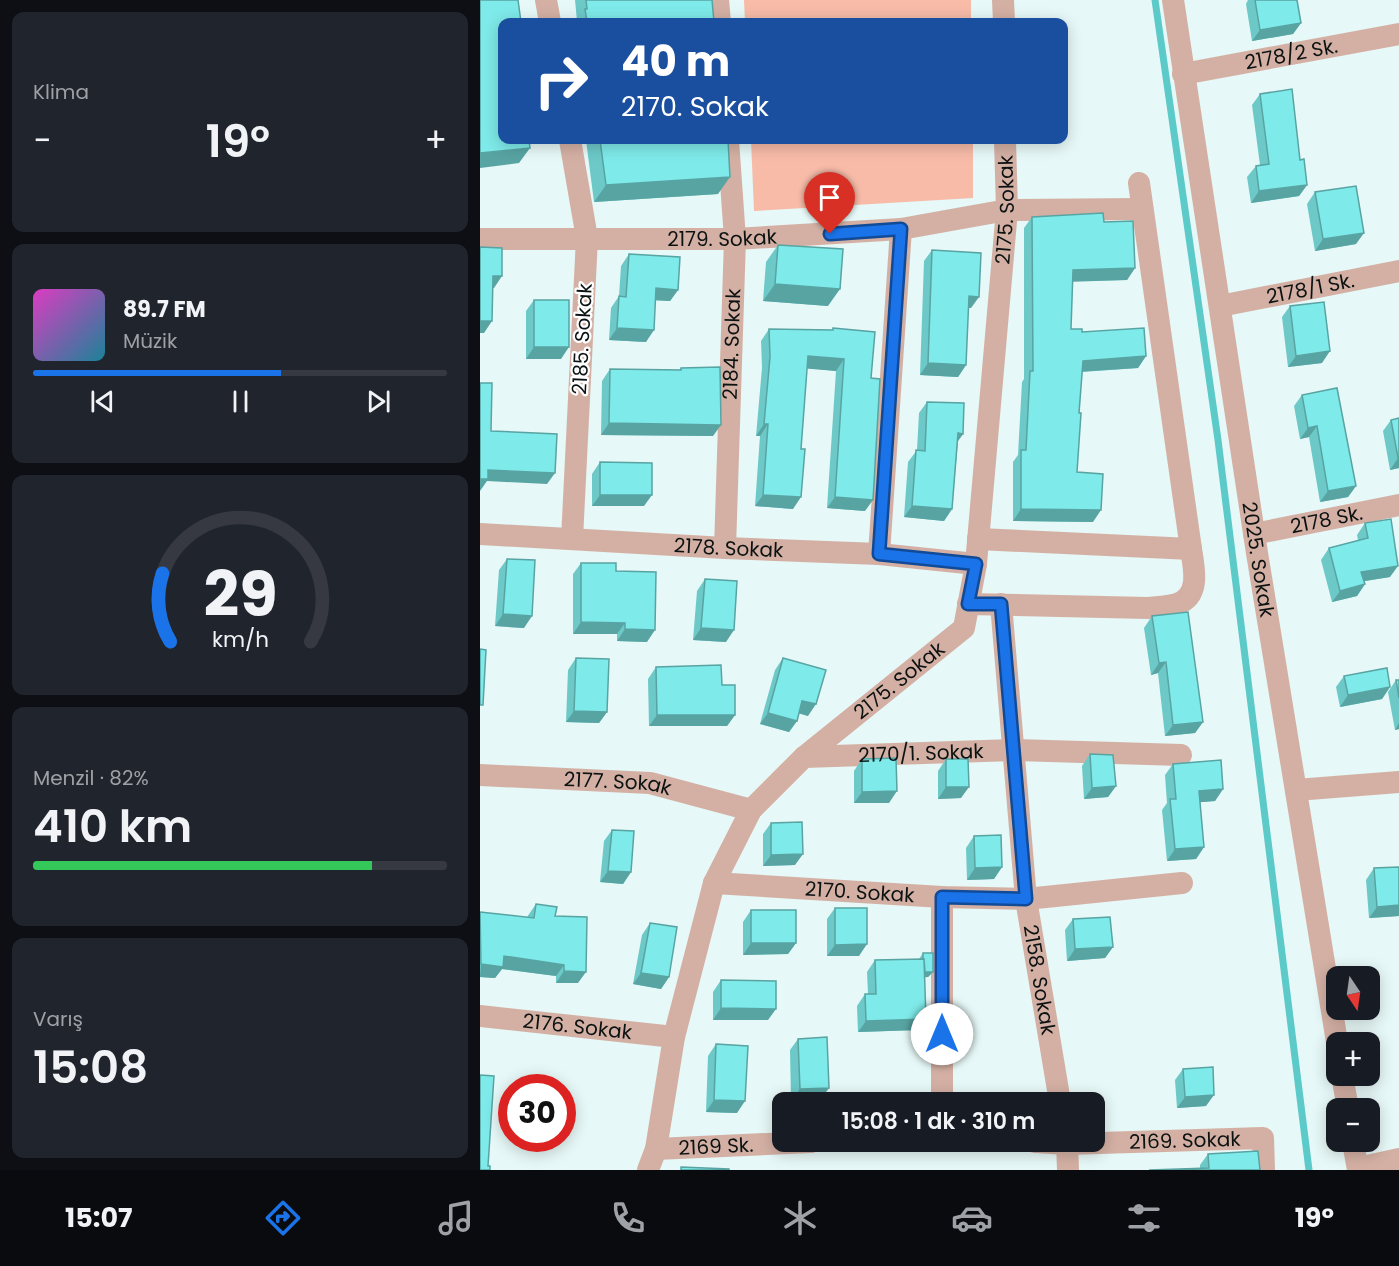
<!DOCTYPE html>
<html lang="tr">
<head>
<meta charset="utf-8">
<style>
  :root { --surface:#171b24; --page:#20242c; --text:#f1f3f6; --muted:#9ea1a6; --line:#363941; --accent:#1a73e8 }
  body { margin:0; font-family:Poppins,sans-serif; background:var(--page); color:var(--text); height:100vh; display:flex; flex-direction:column; font-size:22px; white-space:nowrap }
  * { box-sizing:border-box; margin:0 }
  p { font-size:20px; color:var(--muted) }
  .icon { flex:none; width:33px; height:33px; fill:none; stroke:currentColor; stroke-width:2; stroke-linecap:round; stroke-linejoin:round }
  .map { position:relative; flex:1; overflow:hidden }
  .details { display:flex; flex-direction:column; gap:12px; padding:12px; background:#0d0f14; width:480px }
  .details>* { flex:none }
  .guide { position:absolute; left:18px; top:18px; width:570px; height:126px; border-radius:12px; box-shadow:0 3px 15px #0003; background:#1a4fa0; color:#fff; overflow:hidden }
  .needle { width:39px; rotate:167deg }
  .buttons { position:absolute; left:846px; top:966px; display:grid; gap:12px }
  .buttons a { display:grid; place-items:center; width:54px; height:54px; border-radius:12px; background:var(--surface); box-shadow:0 3px 15px #0003; font-size:30px }
  .speed { position:absolute; left:18px; top:1074px; display:flex; gap:12px; font-size:30px; font-weight:700; text-align:center }
  .speed>* { display:grid; place-content:center; width:78px; height:78px; border-radius:50%; background:var(--surface); box-shadow:0 3px 15px #0003; line-height:1 }
  .speed .limit { border:9px solid #d22; background:#fff; color:#111 }
  .pin { position:absolute; display:grid; place-items:center; width:51px; height:51px; color:#fff; margin:-62px -26px; border-radius:50% 50% 50% 0; rotate:-45deg; box-shadow:0 0 6px #0007 }
  .pin .icon { rotate:45deg }
  .me { position:absolute; width:66px; margin:-33px; rotate:0deg; stroke-linejoin:round; filter:drop-shadow(0 0 4px #0008) }
  .turn { display:flex; align-items:center; gap:21px; height:126px; padding:0 24px; font-size:27px }
  .turn .icon { width:78px; height:78px; stroke-width:2.5 }
  .turn b { display:block; font-size:42px; line-height:51px }
  .big { font-size:45px; font-weight:600; line-height:1.1 }
  .details .card { flex:1; display:flex; flex-direction:column; justify-content:center; gap:9px; min-width:0; padding:0 21px; border-radius:12px; background:var(--page) }
  .details .dial { align-items:center; gap:0 }
  .dial svg { height:156px; overflow:visible; fill:none; stroke:var(--line); stroke-width:7; stroke-linecap:round; text-anchor:middle }
  .dial text { fill:var(--text); stroke:none }
  .song { display:flex; align-items:center; gap:18px }
  .cover { width:72px; height:72px; border-radius:9px; background:linear-gradient(135deg,hsl(310 70% 55%),hsl(190 70% 35%)) }
  .played { height:6px; border-radius:3px; background:linear-gradient(90deg,var(--accent) 60%,var(--line) 60%) }
  .keys { display:flex; justify-content:space-around; direction:ltr }
  .heat { display:flex; justify-content:space-between; align-items:center; font-size:33px; direction:ltr }
  .charge { height:9px; border-radius:4px; background:linear-gradient(90deg,#34c759 82%,var(--line) 0) }
  .trip { position:absolute; left:292px; top:1092px; width:333px; height:60px; border-radius:12px; background:var(--surface); box-shadow:0 3px 15px #0003; font-weight:600; line-height:60px; text-align:center }
  .menu { display:flex; height:96px; justify-content:space-around; align-items:center; background:#090b0e; color:var(--muted) }
  .menu .icon { width:42px; height:42px }
  .menu .current { color:var(--accent) }
  .menu b { font-size:27px; color:var(--text) }
  main { display:flex; flex:1; min-height:0 }
  .map>svg:first-child { display:block }
  .green { fill:#f7bba8 }
  .lines { fill:none; stroke-linecap:round; stroke-linejoin:round }
  .stream { stroke:#5ccac9; stroke-width:7 }
  .minor { stroke:#d4b0a4; stroke-width:22 }
  .wall { fill:#6cc9c8 }
  .shaded-wall { fill:#58a4a3 }
  .building { fill:#7eeae9; stroke:#58a4a3; stroke-width:1.5 }
  .route-casing { stroke:#114b97; stroke-width:15 }
  .route { stroke:#1a73e8; stroke-width:10 }
  .labels { text-anchor:middle; dominant-baseline:central; stroke-width:4.5; stroke-linejoin:round; paint-order:stroke }
  .street-label { font-size:20px; fill:#0c1212; stroke:#fff }
</style>
</head>
<body>
<main>
<section class="details">
<div class="card"><p>Klima</p>
<div class="heat"><a>−</a><b class="big">19°</b><a>+</a></div>
</div>
<div class="card">
<div class="song"><i class="cover"></i><div><b>89.7 FM</b><p>Müzik</p></div></div>
<div class="played"></div>
<div class="keys"><svg class="icon" aria-label="previous" viewBox="0 0 24 24"><path d="M18 5L8 12l10 7zM5 5v14"/></svg><svg class="icon" aria-label="pause" viewBox="0 0 24 24"><path d="M8 5v14M16 5v14"/></svg><svg class="icon" aria-label="next" viewBox="0 0 24 24"><path d="M6 5l10 7-10 7zM19 5v14"/></svg></div>
</div>
<div class="card dial"><svg viewBox="0 0 100 80">
<path d="M14 69A42 42 0 1 1 86 69"/>
<path d="M14 69A42 42 0 0 1 10 34" stroke="#1a73e8"/>
<text x="50" y="56" font-size="32" font-weight="700">29</text>
<text x="50" y="72" font-size="11">km/h</text>
</svg></div>
<div class="card"><p>Menzil · 82%</p><b class="big">410 km</b><div class="charge"></div></div>
<div class="card"><p>Varış</p><b class="big">15:08</b></div>
</section>
<div class="map">
<svg width="919" height="1170" viewBox="0 0 919 1170">
  <rect width="100%" height="100%" fill="#e6f8f7"/>
  <!-- green -->
  <path class="green" d="M264,0H491V22H265Z
    M271,140H493V198L274,211Z"/>
  <g class="lines">
    <!-- stream -->
    <path class="stream" d="M675,0L738,440L829,1170"/>
    <!-- minor -->
    <g class="minor">
      <path d="M66,0L70,22"/>
      <path d="M238,0L240,22"/>
      <path d="M523,0L524,22"/>
      <path id="s1" d="M693,0L777,553L857,1042"/>
      <path id="s2" d="M703,74L919,34"/>
      <path d="M90,140L107,238L92,539"/>
      <path id="s3" d="M0,239H255L421,229L527,210L662,209"/>
      <path id="s4" d="M740,306L919,271"/>
      <path id="s5" d="M0,534L245,548L399,554L496,564"/>
      <path id="s6" d="M774,534L919,505"/>
      <path d="M498,539L711,549"/>
      <path id="s7" d="M245,548L255,239L248,140"/>
      <path d="M399,554L421,229"/>
      <path d="M488,604L668,608C677,607 688,607 697,604C721,596 714,568 711,549L659,183"/>
      <path id="s8" d="M521,604L546,899L580,1102"/>
      <path id="s9" d="M324,757L534,750L701,755"/>
      <path id="s10" d="M0,775L170,783L271,810"/>
      <path d="M816,790L919,782"/>
      <path id="s11" d="M234,883L462,897L546,899L702,883"/>
      <path d="M462,897V1102"/>
      <path id="s12" d="M0,1016L194,1037"/>
      <path d="M862,1076L868,1108"/>
      <path id="s13" d="M555,1142L587,1144L783,1138L784,1170"/>
      <path d="M587,1142L588,1170"/>
      <path d="M873,1142L878,1170"/>
      <path id="s14" d="M176,1149L331,1142"/>
      <path d="M878,1168L919,1159"/>
      <path id="s15" d="M168,1170L176,1149L194,1037L234,883L271,810L324,757L484,628L496,564L527,210L525,140"/>
    </g>
  </g>
  <!-- wall -->
  <path class="wall" d="M95,0H232L234,22H96L97,21Z
    M768,0H817L821,23L813,34L772,41L766,4Z
    M780,94L820,160L827,185L819,196L771,203L767,177L776,166L780,165L772,105Z
    M106,140H248L238,194L114,202Z
    M835,192L876,244L835,251L827,204Z
    M552,217L624,222L655,268L647,280L592,281L591,329L602,332L666,356L658,368L602,372L599,413L597,472L613,522L533,521V462L538,455L542,382L544,379V228Z
    M298,245L348,306L283,301L286,262Z
    M452,250L491,308H488L486,365L478,377L440,375L444,261Z
    M149,254L198,290L190,301L176,300L166,342L129,340L131,308L139,296L141,266Z
    M54,300L81,359H46V311Z
    M810,306L842,363L808,367L802,317Z
    M353,328L391,378L385,511L347,508L356,371L327,368L313,509L275,506L280,436H276L282,368L281,341L289,329L352,330Z
    M201,368L233,436L121,435L122,381L130,369L199,370Z
    M822,395L876,486L868,497L840,502L829,437L820,439L814,406Z
    M447,402L483,434L478,441L472,509L464,521L424,517L428,462L437,450L439,413Z
    M919,418V468L910,470L903,431L911,420Z
    M120,462L164,506H112V474Z
    M885,523L910,577L884,581L885,584L877,596L852,602L841,560L849,548L878,540L877,535Z
    M27,559L44,628L15,626L19,570Z
    M101,563L136,571L167,642L137,641V634H93V574Z
    M225,579L246,642L213,640L217,591Z
    M672,616L723,722L715,733L685,736L678,673L671,675L664,628Z
    M96,658L127,712L119,723L86,722L88,670Z
    M303,658L328,716L319,713L317,721L309,732L280,724L295,670Z
    M176,667L242,685L255,715L247,726H169L168,679Z
    M864,676L910,687L902,699L860,707L856,687Z
    M916,680H919V729L915,730L908,692Z
    M610,754L636,786L628,797L604,799L602,766Z
    M382,759L409,803H374V771Z
    M466,759L481,798L458,799V771Z
    M693,764L743,789L735,801L720,802L724,847L716,859L687,861L682,810L687,803L685,775Z
    M291,823L315,865L283,866V834Z
    M132,830L151,872L143,884L120,882L124,841Z
    M494,836L522,867L514,879L487,880L486,848Z
    M919,867V916L889,918L886,880L894,868Z
    M56,904L75,916L98,983H76V976L22,969L15,978L0,977V912L47,917Z
    M355,908L379,956H347V919Z
    M271,910L316,943L308,954L263,955V922Z
    M593,919L633,947L625,958L587,961L585,930Z
    M170,923L189,977L181,989L153,984L162,935Z
    M443,953L453,972L448,977H445L438,1030L378,1032L377,1006L385,994H388L387,972L395,960L439,959Z
    M241,980L288,1020H233V992Z
    M318,1039L341,1099L311,1100L310,1050Z
    M236,1044L257,1113L226,1112L228,1056Z
    M703,1069L726,1106L697,1108L695,1080Z
    M728,1154L780,1170L720,1168V1165Z"/>
  <!-- shaded-wall -->
  <path class="shaded-wall" d="M821,23L813,34L772,41L780,30Z
    M50,148L39,163L0,168V153Z
    M250,177L238,194L114,202L126,185Z
    M827,185L819,196L771,203L779,191Z
    M884,233L876,244L835,251L843,239Z
    M655,268L647,280L585,282L593,270Z
    M13,276H22L14,288H5Z
    M295,284L360,289L348,306L283,301Z
    M176,288L198,290L190,301L168,300Z
    M489,296L499,297L491,308H481Z
    M0,321H12L4,333H0Z
    M137,328L174,330L166,342L129,340Z
    M54,347H89L81,359H46Z
    M850,351L842,363L808,367L816,356Z
    M328,356L364,359L356,371L320,368Z
    M666,356L658,368L595,372L603,361Z
    M448,363L486,365L478,377L440,375Z
    M129,423L241,425L233,436L121,435Z
    M284,424H288L280,436H276Z
    M837,426L829,437L820,439L828,428Z
    M478,433L483,434L475,445Z
    M918,458H919V468L910,470Z
    M8,470L75,473L67,484L7,481L0,491V479Z
    M876,486L868,497L840,502L848,491Z
    M120,495H172L164,506H112Z
    M283,495L321,497L313,509L275,506Z
    M355,497L393,500L385,511L347,508Z
    M432,506L472,509L464,521L424,517Z
    M541,509L621,510L613,522L533,521Z
    M918,566L910,577L873,583L881,572Z
    M885,584L877,596L852,602L860,591Z
    M23,614L52,616L44,628L15,626Z
    M101,622L145,623L137,634H93Z
    M221,628L254,630L246,642L213,640Z
    M145,629L175,630L167,642L137,641Z
    M686,662L678,673L671,675L679,663Z
    M910,687L902,699L860,707L868,695Z
    M322,701L336,704L328,716L314,712Z
    M94,711L127,712L119,723L86,722Z
    M288,713L317,721L309,732L280,724Z
    M177,715H255L247,726H169Z
    M723,722L715,733L685,736L693,725Z
    M919,723V729L915,730Z
    M636,786L628,797L604,799L612,788Z
    M466,787H489L481,798L458,799Z
    M743,789L735,801L711,803L719,791Z
    M417,791L409,803H374L382,792Z
    M724,847L716,859L687,861L695,849Z
    M323,854L315,865L283,866L291,855Z
    M522,867L514,879L487,880L495,868Z
    M128,871L151,872L143,884L120,882Z
    M919,905V916L889,918L897,907Z
    M271,943H316L308,954L263,955Z
    M387,944L379,956H347L355,945Z
    M633,947L625,958L587,961L595,949Z
    M24,956L84,965L76,976L22,969L15,978L0,977L1,964Z
    M84,971L106,972L98,983H76Z
    M443,972H453L448,977L439,978Z
    M161,973L189,977L181,989L153,984Z
    M241,1008L296,1009L288,1020H233Z
    M446,1019L438,1030L378,1032L386,1021Z
    M349,1088L341,1099L311,1100L320,1089Z
    M734,1095L726,1106L697,1108L705,1097Z
    M234,1100L265,1101L257,1113L226,1112Z"/>
  <!-- building -->
  <path class="building" d="M0,0H38L41,22H22V140H49L50,148L0,153Z
    M106,0H232L234,22H107L105,9H107Z
    M775,0H817L821,23L780,30Z
    M812,89L820,160L824,159L827,185L779,191L776,166L789,164L780,94Z
    M120,140H248L250,177L126,185Z
    M876,186L884,233L843,239L835,192Z
    M623,213L624,222L653,221L655,268L593,270L591,329H602V332L664,328L666,356L603,361L599,413H601L597,472L623,474L621,510L541,509V450H546L550,371H553L552,217Z
    M298,245L363,249L360,289L295,284Z
    M0,247L22,248V276H13L12,321H0Z
    M452,250L501,253L499,297L489,296L486,365L448,363Z
    M149,254L200,257L198,290L176,288L174,330L137,328L139,296L146,297Z
    M54,300H89V347H54Z
    M844,302L850,351L816,356L810,306Z
    M353,328L395,332L391,378L400,379L393,500L355,497L364,359L328,356L321,449H325L321,497L283,495L288,424H284L290,357L289,329L353,330Z
    M240,367L241,425L129,423L130,369L201,370V368Z
    M0,383H12L11,431L77,434L75,473L8,470V479H0Z
    M857,388L876,486L848,491L837,426L828,428L822,395Z
    M447,402L484,403L483,434L478,433L472,509L432,506L436,450L445,451Z
    M919,418V458H918L911,420Z
    M120,462L172,463V495H120Z
    M911,519L918,566L881,572L885,584L860,591L849,548L888,538L885,523Z
    M27,559L55,560L52,616L23,614Z
    M101,563H136V571L176,572L175,630L145,629V623L101,622Z
    M225,579L257,581L254,630L221,628Z
    M708,612L723,722L693,725L686,662L679,663L672,616Z
    M0,649L6,650L3,705H0Z
    M96,658L129,659L127,712L94,711Z
    M303,658L346,670L336,704L322,701L317,721L288,713Z
    M241,665L242,685H255V715H177L176,667Z
    M907,668L910,687L868,695L864,676Z
    M916,680H919V698Z
    M610,754L633,755L636,786L612,788Z
    M416,758L417,791L382,792V759Z
    M466,759H488L489,787H466Z
    M741,760L743,789L719,791L724,847L695,849L690,799H696L693,764Z
    M322,822L323,854L291,855V823Z
    M132,830L154,831L151,872L128,871Z
    M521,835L522,867L495,868L494,836Z
    M919,867V905L897,907L894,868Z
    M56,904L77,907L75,916L107,917L106,972L84,971V965L24,956L23,967L1,964L0,912L54,918Z
    M355,908H387V944L355,945Z
    M271,910H316V943H271Z
    M630,917L633,947L595,949L593,919Z
    M170,923L197,927L189,977L161,973Z
    M443,953H453V972H445L444,959H443Z
    M444,959L446,1019L386,1021L385,994H396L395,960Z
    M241,980L296,981V1009L241,1008Z
    M347,1037L349,1088L320,1089L318,1039Z
    M236,1044L268,1046L265,1101L234,1100Z
    M733,1067L734,1095L705,1097L703,1069Z
    M0,1075L14,1076L8,1166H10V1170H0Z
    M778,1151L780,1170H669L729,1168L728,1154Z
    M201,1167L249,1169V1170H201Z"/>
  <g class="lines">
    <defs>
      <path id="route" d="M350,234L421,229L399,554L496,564L488,604H521L546,899L462,897V1034"/>
    </defs>
    <!-- route casing -->
    <use href="#route" class="route-casing"/>
    <!-- route -->
    <use href="#route" class="route"/>
  </g>
  <g class="labels">
    <!-- street labels -->
    <g class="street-label">
      <text stroke="none"><textPath href="#s2" startOffset="110">2178/2 Sk.</textPath></text>
      <text stroke="none"><textPath href="#s15" startOffset="1078">2175. Sokak</textPath></text>
      <text stroke="none"><textPath href="#s3" startOffset="242">2179. Sokak</textPath></text>
      <text stroke="none"><textPath href="#s4" startOffset="92">2178/1 Sk.</textPath></text>
      <text transform="translate(102 339) rotate(-87)">2185. Sokak</text>
      <text stroke="none"><textPath href="#s7" startOffset="204">2184. Sokak</textPath></text>
      <text stroke="none"><textPath href="#s6" startOffset="74">2178 Sk.</textPath></text>
      <text stroke="none"><textPath href="#s5" startOffset="249">2178. Sokak</textPath></text>
      <text stroke="none"><textPath href="#s1" startOffset="566">2025. Sokak</textPath></text>
      <text stroke="none"><textPath href="#s15" startOffset="574">2175. Sokak</textPath></text>
      <text stroke="none"><textPath href="#s9" startOffset="117">2170/1. Sokak</textPath></text>
      <text stroke="none"><textPath href="#s10" startOffset="138">2177. Sokak</textPath></text>
      <text stroke="none"><textPath href="#s11" startOffset="146">2170. Sokak</textPath></text>
      <text stroke="none"><textPath href="#s8" startOffset="378">2158. Sokak</textPath></text>
      <text stroke="none"><textPath href="#s12" startOffset="98">2176. Sokak</textPath></text>
      <text stroke="none"><textPath href="#s13" startOffset="150">2169. Sokak</textPath></text>
      <text stroke="none"><textPath href="#s14" startOffset="60">2169 Sk.</textPath></text>
    </g>
  </g>
</svg>
<div class="buttons">
<a><svg class="needle" viewBox="-14 -14 28 28"><path d="M0-13l5 13h-10z" fill="#e53935"/><path d="M0 13l5-13h-10z" fill="#9ea1a6"/></svg></a>
<a>+</a>
<a>−</a>
</div>
<div class="speed"><div class="limit">30</div></div>
<div class="pin" style="left:350px;top:234px;background:#d93025"><svg class="icon" aria-label="arrive" viewBox="0 0 24 24"><path d="M6 21V4h12l-3 4 3 4H6"/></svg></div>
<svg class="me" style="left:462px;top:1034px" viewBox="-20 -20 40 40"><circle r="19" fill="#fff"/><path d="M0-13L10 11 0 6-10 11z" fill="#1a73e8"/></svg>
<div class="trip">15:08 · 1 dk · 310 m</div>
<div class="guide">
<div class="turn"><svg class="icon" aria-label="right" viewBox="0 0 24 24"><path d="M7 20v-9h11M14 6l5 5-5 5"/></svg><div><b>40 m</b>2170. Sokak</div></div>
</div>
</div>
</main>
<nav class="menu">
<b>15:07</b>
<svg class="icon current" aria-label="directions" viewBox="0 0 24 24"><path d="M12 3l9 9-9 9-9-9zM9 14v-3h6M13 9l2 2-2 2"/></svg>
<svg class="icon" aria-label="music" viewBox="0 0 24 24"><path d="M9 18V5l10-2v13"/><circle cx="6" cy="18" r="3"/><circle cx="16" cy="16" r="3"/></svg>
<svg class="icon" aria-label="phone" viewBox="0 0 24 24"><path d="M5 4h4l2 5-3 2q2 4 5 5l2-3 5 2v4C11 20 4 13 5 4z"/></svg>
<svg class="icon" aria-label="climate" viewBox="0 0 24 24"><path d="M12 3v18M4 7l16 10M4 17L20 7"/></svg>
<svg class="icon" aria-label="car" viewBox="0 0 24 24"><path d="M5 17H2v-5l4-1 3-4h7l3 4 3 1v5h-3M9 17h6M6 11h13"/><circle cx="7" cy="17" r="2"/><circle cx="17" cy="17" r="2"/></svg>
<svg class="icon" aria-label="filters" viewBox="0 0 24 24"><path d="M4 7h16M4 17h16"/><circle cx="9" cy="7" r="2"/><circle cx="15" cy="17" r="2"/></svg>
<b>19°</b>
</nav>
</body>
</html>
